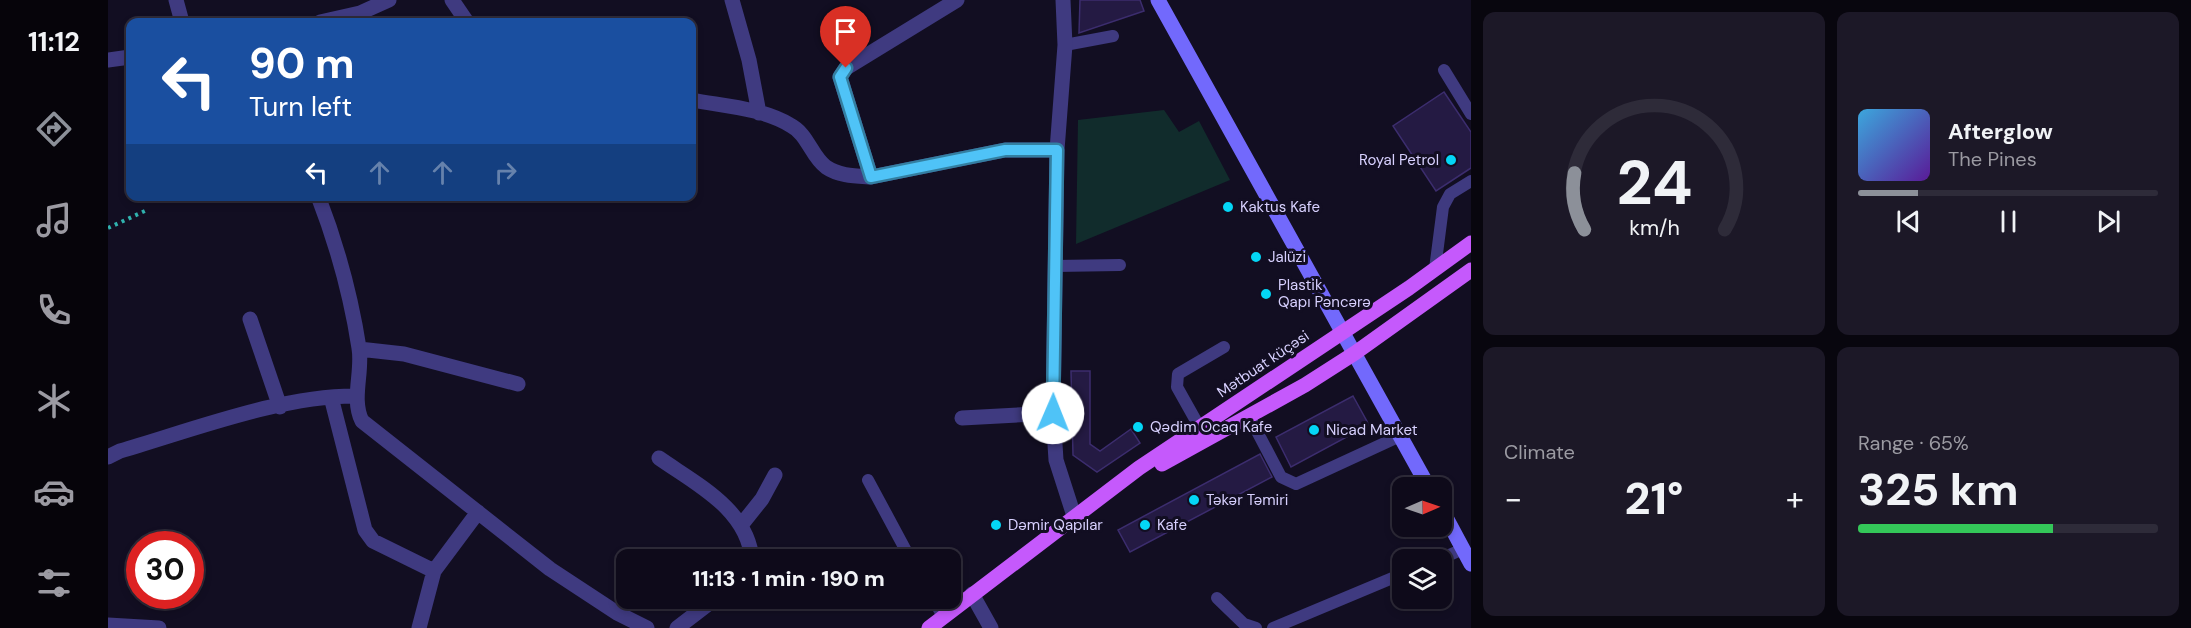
<!DOCTYPE html>
<html lang="en">
<head>
<meta charset="utf-8">
<style>
  :root { --surface:#0e0a1a; --page:#1c1827; --text:#f1f3f6; --muted:#9b9aa2; --line:#2e2b39; --accent:#8c9099 }
  body { margin:0; font-family:"DM Sans",sans-serif; background:var(--page); color:var(--text); height:100vh; display:flex; flex-direction:column; font-size:22px; white-space:nowrap }
  * { box-sizing:border-box; margin:0 }
  p { font-size:20px; color:var(--muted) }
  .icon { flex:none; width:33px; height:33px; fill:none; stroke:currentColor; stroke-width:2; stroke-linecap:round; stroke-linejoin:round }
  .map { position:relative; flex:1; overflow:hidden }
  .side { display:flex; flex-direction:column; gap:12px; padding:12px; background:#08060e; width:720px }
  .side>* { flex:none }
  .top-card { position:absolute; left:18px; top:18px; width:570px; height:183px; border-radius:12px; box-shadow:0 3px 9px #0003,0 0 0 2px var(--line); background:#1a4fa0; color:#fff; overflow:hidden }
  .needle { width:39px; rotate:88deg }
  .tools { position:absolute; left:1284px; top:477px; display:grid; gap:12px }
  .tools a { display:grid; place-items:center; width:60px; height:60px; border-radius:12px; background:var(--surface); box-shadow:0 3px 9px #0003,0 0 0 2px var(--line); font-size:30px }
  .speed { position:absolute; left:18px; top:531px; display:flex; gap:12px; font-size:30px; font-weight:700; text-align:center }
  .speed>* { display:grid; place-content:center; width:78px; height:78px; border-radius:50%; background:var(--surface); box-shadow:0 3px 9px #0003,0 0 0 2px var(--line); line-height:1 }
  .speed .limit { border:9px solid #d22; background:#fff; color:#111 }
  .pin { position:absolute; display:grid; place-items:center; width:51px; height:51px; color:#fff; margin:-62px -26px; border-radius:50% 50% 50% 0; rotate:-45deg; box-shadow:0 0 6px #0007 }
  .pin .icon { rotate:45deg }
  .me { position:absolute; width:66px; margin:-33px; rotate:1deg; stroke-linejoin:round; filter:drop-shadow(0 0 4px #0008) }
  .turn { display:flex; align-items:center; gap:21px; height:126px; padding:0 24px; font-size:27px }
  .turn .icon { width:78px; height:78px; stroke-width:2.5 }
  .turn b { display:block; font-size:42px; line-height:51px }
  .lanes { display:flex; align-items:center; height:57px; padding:0 24px; background:#0003; justify-content:center; gap:30px; direction:ltr }
  .lanes .off { opacity:.35 }
  .big { font-size:45px; font-weight:800; line-height:1.1 }
  .side .widget { flex:1; display:flex; flex-direction:column; justify-content:center; gap:9px; min-width:0; padding:0 21px; border-radius:12px; background:var(--page) }
  .side .dial { align-items:center; gap:0 }
  .dial svg { height:156px; overflow:visible; fill:none; stroke:var(--line); stroke-width:7; stroke-linecap:round; text-anchor:middle }
  .dial text { fill:var(--text); stroke:none }
  .song { display:flex; align-items:center; gap:18px }
  .cover { width:72px; height:72px; border-radius:9px; background:linear-gradient(135deg,hsl(200 70% 55%),hsl(270 70% 35%)) }
  .played { height:6px; border-radius:3px; background:linear-gradient(90deg,var(--accent) 20%,var(--line) 20%) }
  .keys { display:flex; justify-content:space-around; direction:ltr }
  .heat { display:flex; justify-content:space-between; align-items:center; font-size:33px; direction:ltr }
  .charge { height:9px; border-radius:4px; background:linear-gradient(90deg,#34c759 65%,var(--line) 0) }
  .side .tiles { flex:1; display:grid; gap:12px; grid-template-columns:repeat(2,1fr) }
  .trip { position:absolute; left:508px; top:549px; width:345px; height:60px; border-radius:12px; background:var(--surface); box-shadow:0 3px 9px #0003,0 0 0 2px var(--line); font-weight:800; line-height:60px; text-align:center }
  main { display:flex; flex:1; min-height:0 }
  .menu { display:flex; flex-direction:column; width:108px; justify-content:space-around; align-items:center; background:#06040a; color:var(--muted) }
  .menu .icon { width:42px; height:42px }
  .menu .active { color:var(--accent) }
  .menu b { font-size:27px; color:var(--text) }
  .map>svg:first-child { display:block }
  .green { fill:#112c2c }
  .building { fill:#241a43; stroke:#3c2d6e; stroke-width:1.5 }
  .lines { fill:none; stroke-linecap:round; stroke-linejoin:round }
  .path { stroke:#30b2ae; stroke-width:4; stroke-dasharray:3 4.5; stroke-linecap:butt }
  .lane { stroke:#3f3a80; stroke-width:12 }
  .street { stroke:#3f3a80; stroke-width:15 }
  .secondary { stroke:#7269fc; stroke-width:15 }
  .primary { stroke:#c559fc; stroke-width:15 }
  .route-casing { stroke:#337fa1; stroke-width:15 }
  .route { stroke:#4fc3f7; stroke-width:10 }
  .poi-dot { fill:#04d6f6; stroke:#120e22; stroke-width:2 }
  .labels { text-anchor:middle; dominant-baseline:central; stroke-width:6; stroke-linejoin:round; paint-order:stroke }
  .poi-label { font-size:15px; fill:#d7d0fe; stroke:#120e22; text-anchor:start }
  .street-label { font-size:15px; fill:#d7d0fe; stroke:#120e22 }
</style>
</head>
<body>
<main>
<nav class="menu">
<b>11:12</b>
<svg class="icon active" aria-label="directions" viewBox="0 0 24 24"><path d="M12 3l9 9-9 9-9-9zM9 14v-3h6M13 9l2 2-2 2"/></svg>
<svg class="icon" aria-label="music" viewBox="0 0 24 24"><path d="M9 18V5l10-2v13"/><circle cx="6" cy="18" r="3"/><circle cx="16" cy="16" r="3"/></svg>
<svg class="icon" aria-label="phone" viewBox="0 0 24 24"><path d="M5 4h4l2 5-3 2q2 4 5 5l2-3 5 2v4C11 20 4 13 5 4z"/></svg>
<svg class="icon" aria-label="climate" viewBox="0 0 24 24"><path d="M12 3v18M4 7l16 10M4 17L20 7"/></svg>
<svg class="icon" aria-label="car" viewBox="0 0 24 24"><path d="M5 17H2v-5l4-1 3-4h7l3 4 3 1v5h-3M9 17h6M6 11h13"/><circle cx="7" cy="17" r="2"/><circle cx="17" cy="17" r="2"/></svg>
<svg class="icon" aria-label="filters" viewBox="0 0 24 24"><path d="M4 7h16M4 17h16"/><circle cx="9" cy="7" r="2"/><circle cx="15" cy="17" r="2"/></svg>
</nav>
<div class="map">
<svg width="1363" height="628" viewBox="0 0 1363 628">
  <rect width="100%" height="100%" fill="#120e22"/>
  <!-- green -->
  <path class="green" d="M1056,110L1071,132L1091,121L1122,180L968,244L970,120Z"/>
  <!-- building -->
  <path class="building" d="M972,0H1032L1036,11L971,33Z
    M1336,92L1363,132V168L1328,191L1285,126Z
    M963,371H982V444L992,451L1023,429L1032,443L989,472L965,455Z
    M1245,396L1261,425L1183,467L1168,437Z
    M1152,454L1164,477L1022,552L1010,530Z"/>
  <g class="lines">
    <!-- path -->
    <path class="path" d="M0,228L39,210"/>
    <!-- lane -->
    <path class="lane" d="M957,45L1005,36
      M1336,70L1363,114
      M947,266L1012,265
      M1327,269L1335,207L1342,194L1363,181
      M1141,416L1173,477L1188,484L1292,436
      M1092,428L1069,387L1070,374L1116,347
      M760,480L803,560
      M1330,560L1355,549
      M825,598L835,617
      M1109,598L1136,624L1148,628
      M1165,628L1294,574"/>
    <!-- street -->
    <path class="street" d="M68,0L74,22
      M344,0L359,22
      M624,0L641,60L651,113
      M955,0L957,45L949,150L945,413L948,460L966,516
      M212,22L252,13L281,0
      M0,60L22,57
      M584,100C615,106 654,108 682,125C700,134 703,156 718,167C731,176 748,176 763,177L897,150H949
      M763,177L732,77L738,68L849,0
      M210,196C229,245 243,296 251,348C255,372 243,399 254,421L442,569L509,613L539,628
      M142,319L172,407
      M251,349L296,354L410,384
      M223,397L257,530L265,541L326,571
      M854,418L945,413
      M0,457L12,451C84,430 175,395 249,396
      M551,458C588,484 640,509 644,560
      M634,524L654,499L667,475
      M864,594L883,628
      M0,625L51,628
      M311,628L326,571L370,512
      M569,628L608,598"/>
    <!-- secondary -->
    <path class="secondary" d="M1050,0L1321,488
      M1334,510L1363,564"/>
    <!-- primary -->
    <path class="primary" d="M1054,464L1197,385L1247,353L1363,270
      M821,628L1031,468L1301,288L1363,243"/>
  </g>
  <g class="lines">
    <defs>
      <path id="route" d="M738,68L732,77L763,177L897,150H949L945,413"/>
    </defs>
    <!-- route casing -->
    <use href="#route" class="route-casing"/>
    <!-- route -->
    <use href="#route" class="route"/>
  </g>
  <!-- markers -->
  <g class="poi-dot">
    <circle cx="1343" cy="160" r="6"/>
    <circle cx="1120" cy="207" r="6"/>
    <circle cx="1148" cy="257" r="6"/>
    <circle cx="1158" cy="294" r="6"/>
    <circle cx="1030" cy="427" r="6"/>
    <circle cx="1206" cy="430" r="6"/>
    <circle cx="1086" cy="500" r="6"/>
    <circle cx="888" cy="525" r="6"/>
    <circle cx="1037" cy="525" r="6"/>
  </g>
  <g class="labels">
    <!-- poi labels -->
    <g class="poi-label">
      <text x="1331" y="160" text-anchor="end">Royal Petrol</text>
      <text x="1132" y="207">Kaktus Kafe</text>
      <text x="1160" y="257">Jalüzi</text>
      <text x="1170" y="285">Plastik<tspan x="1170" dy="17">Qapı Pəncərə</tspan></text>
      <text x="1042" y="427">Qədim Ocaq Kafe</text>
      <text x="1218" y="430">Nicad Market</text>
      <text x="1098" y="500">Təkər Təmiri</text>
      <text x="900" y="525">Dəmir Qapılar</text>
      <text x="1049" y="525">Kafe</text>
    </g>
    <!-- street labels -->
    <g class="street-label">
      <text transform="translate(1155 364) rotate(-34)">Mətbuat küçəsi</text>
    </g>
  </g>
</svg>
<div class="tools">
<a><svg class="needle" viewBox="-14 -14 28 28"><path d="M0-13l5 13h-10z" fill="#e53935"/><path d="M0 13l5-13h-10z" fill="#9b9aa2"/></svg></a>
<a><svg class="icon" aria-label="layers" viewBox="0 0 24 24"><path d="M12 4l9 5-9 5-9-5zM3 14l9 5 9-5"/></svg></a>
</div>
<div class="speed"><div class="limit">30</div></div>
<div class="pin" style="left:738px;top:68px;background:#d93025"><svg class="icon" aria-label="arrive" viewBox="0 0 24 24"><path d="M6 21V4h12l-3 4 3 4H6"/></svg></div>
<svg class="me" style="left:945px;top:413px" viewBox="-20 -20 40 40"><circle r="19" fill="#fff"/><path d="M0-13L10 11 0 6-10 11z" fill="#4fc3f7"/></svg>
<div class="trip">11:13 · 1 min · 190 m</div>
<div class="top-card">
<div class="turn"><svg class="icon" aria-label="left" viewBox="0 0 24 24"><path d="M17 20v-9H6M10 6l-5 5 5 5"/></svg><div><b>90 m</b>Turn left</div></div>
<div class="lanes"><svg class="icon" aria-label="left" viewBox="0 0 24 24"><path d="M17 20v-9H6M10 6l-5 5 5 5"/></svg><svg class="icon off" aria-label="ahead" viewBox="0 0 24 24"><path d="M12 20V5M6 11l6-6 6 6"/></svg><svg class="icon off" aria-label="ahead" viewBox="0 0 24 24"><path d="M12 20V5M6 11l6-6 6 6"/></svg><svg class="icon off" aria-label="right" viewBox="0 0 24 24"><path d="M7 20v-9h11M14 6l5 5-5 5"/></svg></div>
</div>
</div>
<section class="side">
<div class="tiles">
<div class="widget dial"><svg viewBox="0 0 100 80">
<path d="M14 69A42 42 0 1 1 86 69"/>
<path d="M14 69A42 42 0 0 1 9 40" stroke="#8c9099"/>
<text x="50" y="56" font-size="32" font-weight="700">24</text>
<text x="50" y="72" font-size="11">km/h</text>
</svg></div>
<div class="widget">
<div class="song"><i class="cover"></i><div><b>Afterglow</b><p>The Pines</p></div></div>
<div class="played"></div>
<div class="keys"><svg class="icon" aria-label="previous" viewBox="0 0 24 24"><path d="M18 5L8 12l10 7zM5 5v14"/></svg><svg class="icon" aria-label="pause" viewBox="0 0 24 24"><path d="M8 5v14M16 5v14"/></svg><svg class="icon" aria-label="next" viewBox="0 0 24 24"><path d="M6 5l10 7-10 7zM19 5v14"/></svg></div>
</div>
<div class="widget"><p>Climate</p>
<div class="heat"><a>−</a><b class="big">21°</b><a>+</a></div>
</div>
<div class="widget"><p>Range · 65%</p><b class="big">325 km</b><div class="charge"></div></div>
</div>
</section>
</main>
</body>
</html>
